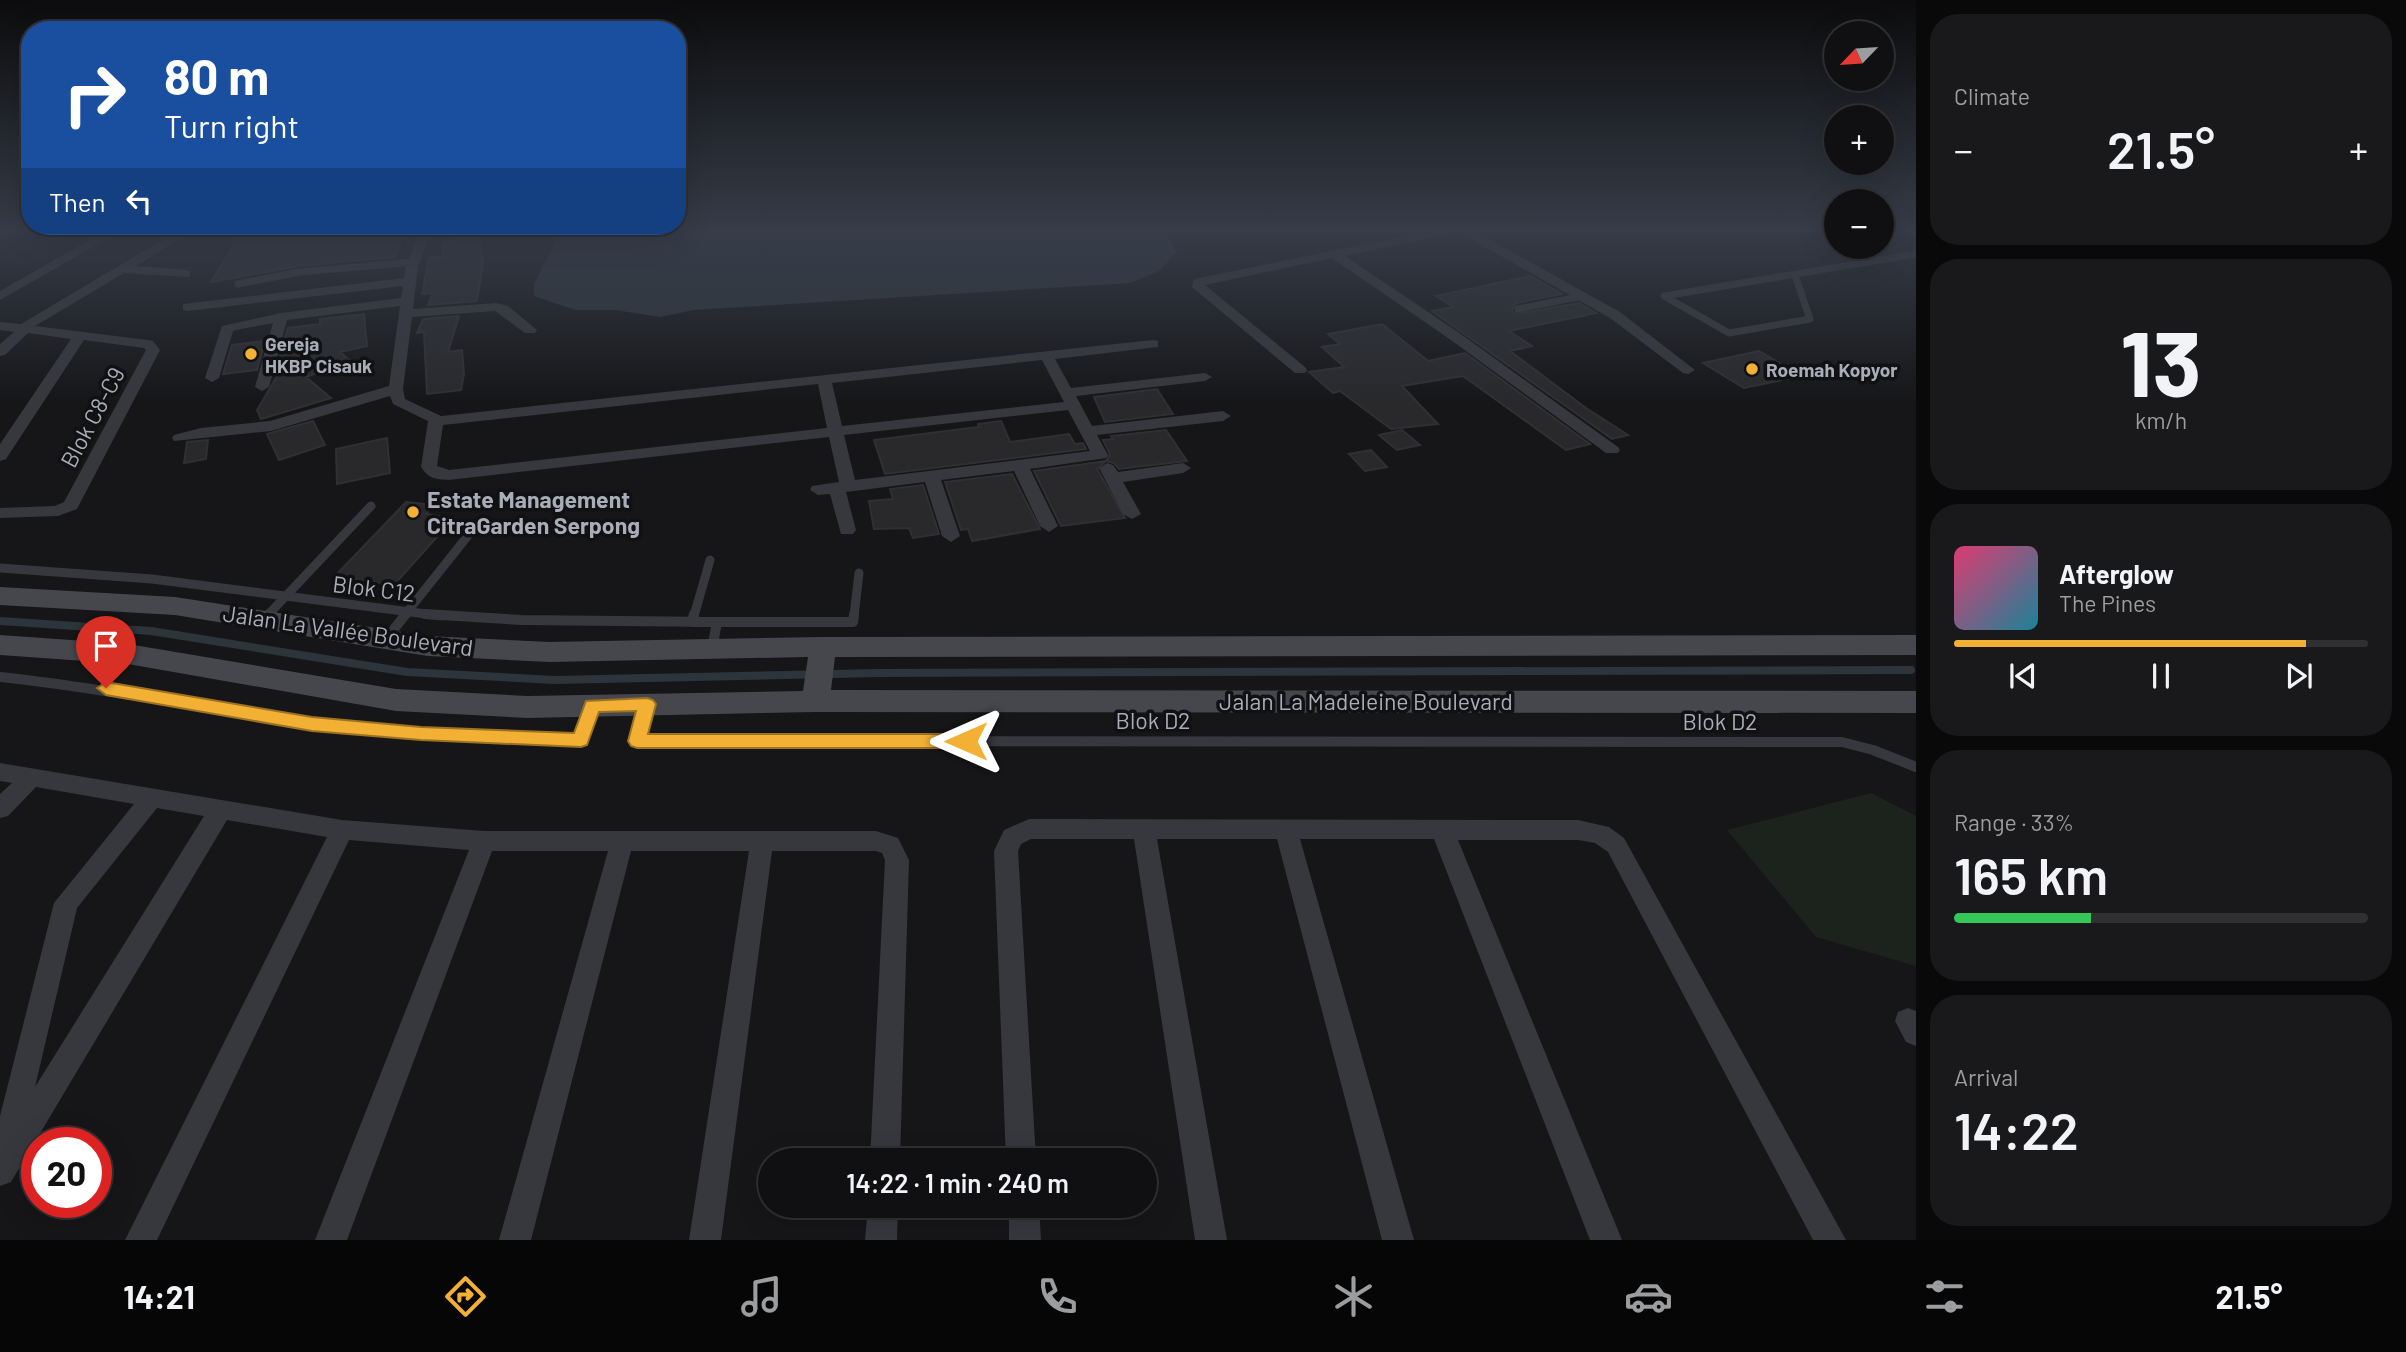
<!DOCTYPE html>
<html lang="en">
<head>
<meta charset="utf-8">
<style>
  :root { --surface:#101012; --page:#19191b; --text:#f1f3f6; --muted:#9c9d9f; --line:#303032; --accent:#f2b134 }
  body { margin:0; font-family:Barlow,sans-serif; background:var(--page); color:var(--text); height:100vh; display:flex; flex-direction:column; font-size:26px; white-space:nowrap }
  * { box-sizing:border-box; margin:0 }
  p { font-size:23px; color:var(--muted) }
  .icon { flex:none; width:38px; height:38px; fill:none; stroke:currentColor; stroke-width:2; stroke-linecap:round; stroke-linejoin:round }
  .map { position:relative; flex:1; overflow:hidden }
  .side { display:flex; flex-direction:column; gap:14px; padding:14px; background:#09090a; width:490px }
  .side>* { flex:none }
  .hud { position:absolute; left:21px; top:21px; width:665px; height:214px; border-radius:28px; box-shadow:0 7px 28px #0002,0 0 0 2px var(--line); background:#1a4fa0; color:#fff; overflow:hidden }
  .needle { width:46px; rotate:245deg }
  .fabs { position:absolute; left:1824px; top:21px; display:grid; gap:14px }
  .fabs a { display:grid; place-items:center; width:70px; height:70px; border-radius:50%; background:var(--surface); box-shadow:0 7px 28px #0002,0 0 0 2px var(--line); font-size:35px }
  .speed { position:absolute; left:21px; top:1127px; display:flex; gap:14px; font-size:35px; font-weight:700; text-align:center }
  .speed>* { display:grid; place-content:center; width:91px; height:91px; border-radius:50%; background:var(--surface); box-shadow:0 7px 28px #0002,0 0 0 2px var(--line); line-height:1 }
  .speed .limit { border:10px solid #d22; background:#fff; color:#111 }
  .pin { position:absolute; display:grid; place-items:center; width:60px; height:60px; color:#fff; margin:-72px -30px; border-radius:50% 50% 50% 0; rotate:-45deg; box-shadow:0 0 7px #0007 }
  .pin .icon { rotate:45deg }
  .me { position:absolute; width:77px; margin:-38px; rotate:270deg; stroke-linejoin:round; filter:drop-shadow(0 0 5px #0008) }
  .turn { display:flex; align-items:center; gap:24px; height:147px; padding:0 28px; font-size:32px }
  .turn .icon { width:91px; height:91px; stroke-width:2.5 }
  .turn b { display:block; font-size:49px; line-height:60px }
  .then { display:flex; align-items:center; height:66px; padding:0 28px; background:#0003; gap:14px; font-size:26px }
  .big { font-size:52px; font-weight:600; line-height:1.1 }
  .side .widget { flex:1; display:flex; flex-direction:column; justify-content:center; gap:10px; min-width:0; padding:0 24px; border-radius:28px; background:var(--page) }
  .side .dial { align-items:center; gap:0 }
  .dial b { font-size:91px; line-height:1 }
  .song { display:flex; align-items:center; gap:21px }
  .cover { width:84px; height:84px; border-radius:10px; background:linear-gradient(135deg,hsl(340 70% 55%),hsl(190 70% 35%)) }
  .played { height:7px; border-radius:4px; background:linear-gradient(90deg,var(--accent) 85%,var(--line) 85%) }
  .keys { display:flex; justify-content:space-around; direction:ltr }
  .heat { display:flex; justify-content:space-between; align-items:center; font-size:38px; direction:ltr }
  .charge { height:10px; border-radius:5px; background:linear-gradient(90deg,#34c759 33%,var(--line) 0) }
  .trip { position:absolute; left:758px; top:1148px; width:399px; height:70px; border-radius:35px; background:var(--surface); box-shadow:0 7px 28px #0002,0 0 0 2px var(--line); font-weight:600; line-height:70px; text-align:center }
  .tab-bar { display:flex; height:112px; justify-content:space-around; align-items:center; background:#060607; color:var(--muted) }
  .tab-bar .icon { width:49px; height:49px }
  .tab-bar .on { color:var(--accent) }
  .tab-bar b { font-size:32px; color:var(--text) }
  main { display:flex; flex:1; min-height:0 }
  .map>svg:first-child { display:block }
  .green { fill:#1c231d }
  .water { fill:#2c353c }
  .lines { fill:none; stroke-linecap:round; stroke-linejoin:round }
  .stream { stroke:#2c353c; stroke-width:8 }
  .building { fill:#29292c; stroke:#303034; stroke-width:2 }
  .lane-far2 { stroke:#37383d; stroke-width:7 }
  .lane-far1 { stroke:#37383d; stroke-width:9 }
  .lane { stroke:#37383d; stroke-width:10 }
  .street { fill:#37383d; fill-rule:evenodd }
  .secondary { fill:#45474d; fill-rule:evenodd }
  .route { fill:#f2b134; stroke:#9d7322; stroke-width:2 }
  .poi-dot { fill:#f2b134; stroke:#111113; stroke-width:2.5 }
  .labels { text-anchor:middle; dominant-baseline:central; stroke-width:7; stroke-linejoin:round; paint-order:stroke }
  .far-poi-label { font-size:19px; font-weight:bold; fill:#a8adb8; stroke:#111113; text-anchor:start }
  .street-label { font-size:23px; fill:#a8adb8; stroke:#111113 }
  .poi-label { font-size:23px; font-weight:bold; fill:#a8adb8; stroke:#111113; text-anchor:start }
</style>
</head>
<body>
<main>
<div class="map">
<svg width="1916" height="1240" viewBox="0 0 1916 1240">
  <rect width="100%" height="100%" fill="#161618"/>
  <!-- green -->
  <path class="green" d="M1871,793L1916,816V966L1816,937L1727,830Z"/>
  <!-- water -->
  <path class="water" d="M562,229H1162L1177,252L1159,271L1130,283L694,310L660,317L615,310H575L534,296V284Z"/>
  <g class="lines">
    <!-- stream -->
    <path class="stream" d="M0,621L151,631L407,672L554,680L879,673L1911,670"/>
  </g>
  <!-- building -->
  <path class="building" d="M307,230L303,237L405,230L395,257L299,266L211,282L238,238Z
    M479,236L483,264L477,301L428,305L433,293L422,294L429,258L443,256L442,242Z
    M1531,276L1562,294L1516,303L1512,310L1515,314L1579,303L1596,313L1509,331L1532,346L1510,351L1586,408L1628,435L1612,439L1432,311L1453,307L1436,296Z
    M364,314L367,346L340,352L350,361L306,377L331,398L261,419L257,410L283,366L277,367L288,328L320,324V319Z
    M459,316L448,352L462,350L464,374L461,390L427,394L424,332L417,333L423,319Z
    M1382,324L1428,361L1465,353L1590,444L1566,450L1463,376L1402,386L1438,424L1391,429L1340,391L1333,393L1309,372L1344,367L1322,347L1340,344L1328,334Z
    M265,341L257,370L223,374L232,345Z
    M1759,351L1801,376L1744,388L1703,363Z
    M1157,389L1173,414L1105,422L1094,397Z
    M313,421L325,445L279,460L267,434Z
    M1001,421L1010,442L1069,434L1075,444L1083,443L1086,449L885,474L874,440L979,427L978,424Z
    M1166,430L1187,461L1119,469L1114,463L1106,461L1097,469L1125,518L1061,526L1034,471L1106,461L1110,454L1103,440L1113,439L1111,436Z
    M1402,430L1420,445L1397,450L1379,435Z
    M387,438L390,473L337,484L336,449Z
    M208,440L206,459L184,463L187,442Z
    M1371,450L1387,467L1365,471L1349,454Z
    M1012,474L1040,529L972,541L968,529L961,530L945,482Z
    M923,485L939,534L913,538L909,528L874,529L869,501L893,499L890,489Z
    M406,502L434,505L426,514L454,518L394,585L335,576Z"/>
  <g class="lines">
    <!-- lane-far2 -->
    <path class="lane-far2" d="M1795,275L1810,319L1729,333L1664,296L1916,254
      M238,284L300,272L413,262
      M1518,309L1583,296"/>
    <!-- lane-far1 -->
    <path class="lane-far1" d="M0,568L152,579L442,616
      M267,616L371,506
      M404,616L470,533
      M694,616L710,560
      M854,616L859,573"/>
    <!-- lane -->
    <path class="lane" d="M425,614L521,620L717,622L712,649
      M263,620L269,614
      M692,622L694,614
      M717,622H853L854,614
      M386,639L406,614
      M0,677C115,689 228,714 342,727C421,736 501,737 581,740L592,706
      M647,704L637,741L1842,742L1873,750L1916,767"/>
    <!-- street -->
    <path class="street" d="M109,229H124L0,300V291Z
      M181,229H196L136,266L186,270L190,271V277L124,273L35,326L148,340L153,341L160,350L77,509L58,516L0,518V508L55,506L64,502L146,350L144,348L84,340L6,459L0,461V444L71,339L28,333L5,355L0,356V344L14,332L0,330V322L21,324Z
      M421,229H433L418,266L413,309L496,303L508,306L537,330L535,333H525L495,311L412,317L403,389L405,399L441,416L1153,340L1158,341V347L1055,359L1071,388L1205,373L1212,377L1205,381L1076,396L1092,426L1223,411L1231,416L1223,421L1097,435L1108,455L1106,458L1030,469L1058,526L1049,532L1040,526L1014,471L941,480L960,536L951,542L942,536L925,482L846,492L856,530L853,534H841L830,494L818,495L810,490L812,486L839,482L829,437L449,480C435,479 429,479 421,467L428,421L393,404L390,396L271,431L174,441L172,438L174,435L201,428L270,421L389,386L400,306L287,320L269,387L262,391L255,387L273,323L236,330L233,331L219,378L212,382L205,378L222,326L281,313L401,298L403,286L188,311L183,310V304L404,278L406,266ZM1042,360L1064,402L842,426L832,383ZM818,384L827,428L449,470L437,466L443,425ZM1068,410L1090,451L855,480L844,435Z
      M1440,229H1471L1620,312L1695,370L1688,374L1683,373L1610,318L1459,232L1345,256L1458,332L1618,447L1620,450L1618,453H1606L1448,338L1332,258L1205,285L1305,367L1307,370L1305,373H1295L1192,287L1194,279L1199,278Z
      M1107,463L1113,465L1118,472L1183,463L1191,468L1183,473L1123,482L1141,514L1132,519L1123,514L1099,468Z
      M0,763L342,820L484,831H876L898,838L909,860L900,1160H870L885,860L882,853L876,851H772L721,1240H689L749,851H631L531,1240H499L608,851H492L347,1240H315L469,850L349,840L157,1240H125L327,837L227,820L11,1182L0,1186V1116L54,903L134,804L36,787L8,816L0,818V794L12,783L0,781ZM157,808L204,816L35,1087L77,908Z
      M1029,819L1578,820L1609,827L1624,838L1846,1240H1813L1608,852L1595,843L1578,840H1458L1622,1240H1590L1434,839H1300L1414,1240H1382L1277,839H1157L1227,1240H1195L1134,839H1031L1021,844L1018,851L1036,1160H1006L994,851L1004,830Z
      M1908,1008L1916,1011V1046L1906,1042L1895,1021L1898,1012Z
      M868,1206H898L897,1240H865Z
      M1009,1206H1039L1041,1240H1009Z"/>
    <!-- secondary -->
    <path class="secondary" d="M1906,229H1916V235Z
      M0,587L175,597L428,636L549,642L823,637L1916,635V655L835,657L831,690L1916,691V713L816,712L527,718L396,711L128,664L0,655V635L128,644L396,689L527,696L803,691L808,657L549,662L428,656L175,615L0,605Z"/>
  </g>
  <!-- sky -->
  <linearGradient id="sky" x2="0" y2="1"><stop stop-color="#0c0c0d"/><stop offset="0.57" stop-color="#363c48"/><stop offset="1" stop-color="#363c48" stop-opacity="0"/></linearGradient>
  <rect width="1916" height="403" fill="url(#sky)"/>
  <!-- route -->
  <path class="route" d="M106,682L312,717L421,727L574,733L586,701L647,698L653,700L656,704L648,734H966L972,736L975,741L972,746L966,748H637L631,746L628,741L636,711L599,712L587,745L581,747L421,740L312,731L106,695L97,688Z"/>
  <!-- markers -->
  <g class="poi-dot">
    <circle cx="251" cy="354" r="7"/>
    <circle cx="1752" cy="369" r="7"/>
    <circle cx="413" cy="512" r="7"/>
  </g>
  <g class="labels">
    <!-- far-poi labels -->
    <g class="far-poi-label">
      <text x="265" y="343">Gereja<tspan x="265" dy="22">HKBP Cisauk</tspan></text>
      <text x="1766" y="369">Roemah Kopyor</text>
    </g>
    <!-- street labels -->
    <g class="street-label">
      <text transform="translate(92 417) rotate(-62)">Blok C8-C9</text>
      <text transform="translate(374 588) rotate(7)">Blok C12</text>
      <text transform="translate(348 630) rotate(8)">Jalan La Vallée Boulevard</text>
      <text x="1366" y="701">Jalan La Madeleine Boulevard</text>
      <text x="1153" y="720">Blok D2</text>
      <text x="1720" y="721">Blok D2</text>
    </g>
    <!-- poi labels -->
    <g class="poi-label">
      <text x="427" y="499">Estate Management<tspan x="427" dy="26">CitraGarden Serpong</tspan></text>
    </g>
  </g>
</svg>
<div class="fabs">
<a><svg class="needle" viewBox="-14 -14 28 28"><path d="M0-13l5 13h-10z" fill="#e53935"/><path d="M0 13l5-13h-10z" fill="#9c9d9f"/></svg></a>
<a>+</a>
<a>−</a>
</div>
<div class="speed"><div class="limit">20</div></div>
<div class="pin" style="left:106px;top:688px;background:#d93025"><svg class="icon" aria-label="arrive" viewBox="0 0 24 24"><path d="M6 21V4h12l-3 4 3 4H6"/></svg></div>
<svg class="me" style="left:966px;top:741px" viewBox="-20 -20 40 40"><path d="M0-17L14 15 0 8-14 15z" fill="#f2b134" stroke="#fff" stroke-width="4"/></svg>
<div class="trip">14:22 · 1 min · 240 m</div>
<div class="hud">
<div class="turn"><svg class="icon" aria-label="right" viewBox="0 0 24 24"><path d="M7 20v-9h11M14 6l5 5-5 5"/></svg><div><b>80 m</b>Turn right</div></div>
<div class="then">Then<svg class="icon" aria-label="left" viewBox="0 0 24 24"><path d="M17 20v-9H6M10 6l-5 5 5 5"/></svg></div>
</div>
</div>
<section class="side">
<div class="widget"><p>Climate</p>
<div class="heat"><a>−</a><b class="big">21.5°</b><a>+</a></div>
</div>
<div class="widget dial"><b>13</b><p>km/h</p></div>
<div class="widget">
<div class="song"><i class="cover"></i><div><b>Afterglow</b><p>The Pines</p></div></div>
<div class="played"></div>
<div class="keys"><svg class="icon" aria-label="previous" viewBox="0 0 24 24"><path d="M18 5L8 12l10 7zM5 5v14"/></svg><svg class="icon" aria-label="pause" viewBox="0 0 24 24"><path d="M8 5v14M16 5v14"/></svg><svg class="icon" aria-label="next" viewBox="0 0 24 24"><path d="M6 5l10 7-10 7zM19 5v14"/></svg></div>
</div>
<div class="widget"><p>Range · 33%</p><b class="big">165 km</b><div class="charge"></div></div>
<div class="widget"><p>Arrival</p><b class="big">14:22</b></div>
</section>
</main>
<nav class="tab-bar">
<b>14:21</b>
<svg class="icon on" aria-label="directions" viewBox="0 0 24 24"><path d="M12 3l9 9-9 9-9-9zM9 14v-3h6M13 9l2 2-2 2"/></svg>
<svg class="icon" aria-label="music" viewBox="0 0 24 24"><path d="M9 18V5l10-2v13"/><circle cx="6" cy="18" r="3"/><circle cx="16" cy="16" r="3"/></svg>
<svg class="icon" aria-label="phone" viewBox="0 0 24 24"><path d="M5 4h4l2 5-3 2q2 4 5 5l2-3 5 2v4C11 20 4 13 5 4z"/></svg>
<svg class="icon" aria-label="climate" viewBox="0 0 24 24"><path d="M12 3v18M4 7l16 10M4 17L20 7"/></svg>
<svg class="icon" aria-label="car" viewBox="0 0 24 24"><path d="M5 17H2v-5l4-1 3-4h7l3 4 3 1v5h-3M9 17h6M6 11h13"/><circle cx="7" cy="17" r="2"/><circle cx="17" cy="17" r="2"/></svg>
<svg class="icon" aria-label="filters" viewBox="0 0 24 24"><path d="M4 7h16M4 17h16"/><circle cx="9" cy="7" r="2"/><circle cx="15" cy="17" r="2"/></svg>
<b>21.5°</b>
</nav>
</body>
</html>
